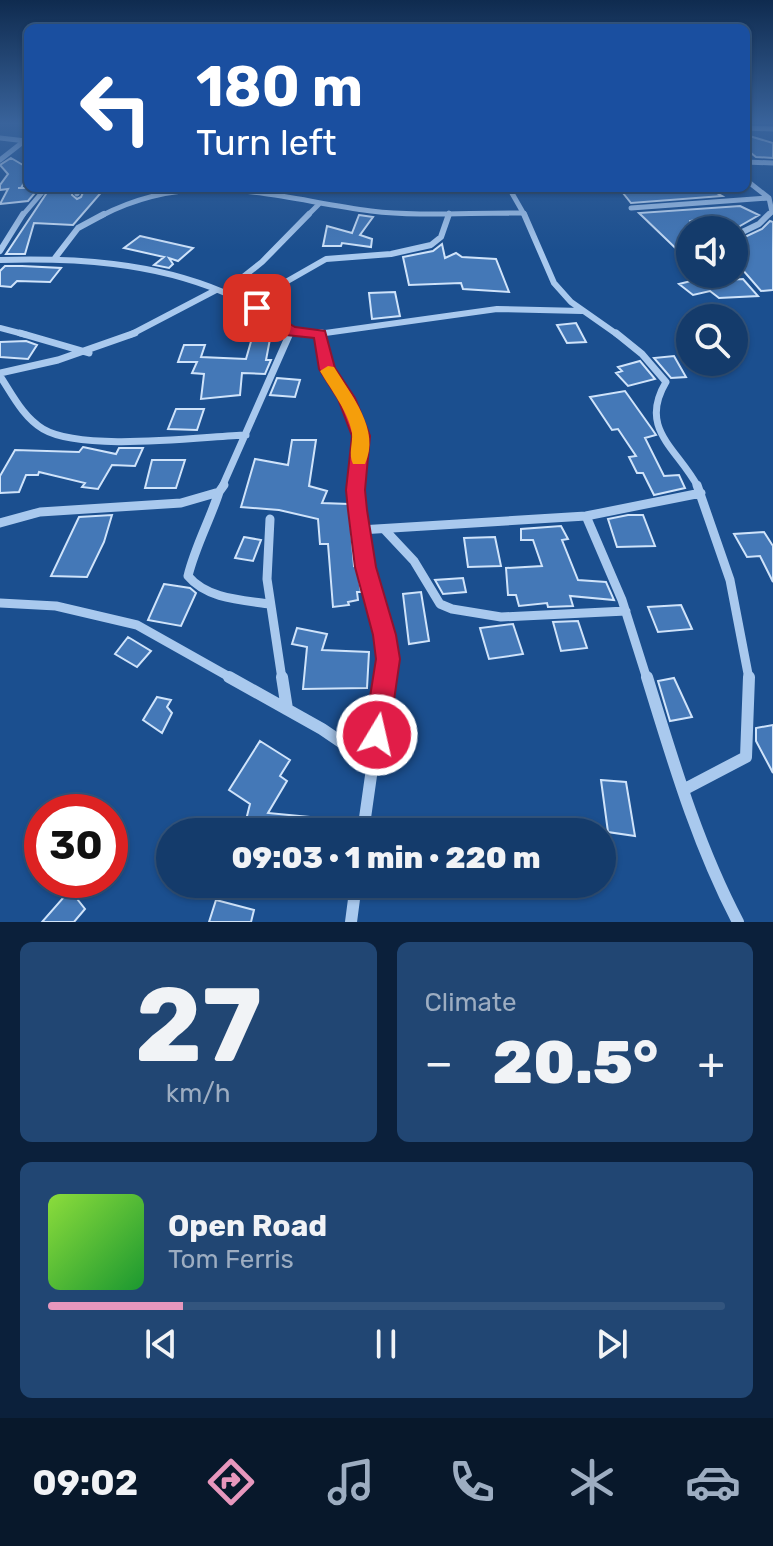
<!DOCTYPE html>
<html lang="en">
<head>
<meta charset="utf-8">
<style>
  :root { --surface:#143b6b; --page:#214673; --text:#f1f3f6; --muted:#9dadc1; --line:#33557e; --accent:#e797bd }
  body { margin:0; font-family:Rubik,sans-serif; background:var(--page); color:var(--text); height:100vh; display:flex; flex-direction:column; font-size:30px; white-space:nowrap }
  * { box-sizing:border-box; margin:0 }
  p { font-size:26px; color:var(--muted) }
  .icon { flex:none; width:44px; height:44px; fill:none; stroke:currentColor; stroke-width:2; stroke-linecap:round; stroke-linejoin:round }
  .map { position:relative; height:922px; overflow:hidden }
  .side { display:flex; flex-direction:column; gap:20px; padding:20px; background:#0b203b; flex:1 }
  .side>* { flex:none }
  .banner { position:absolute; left:24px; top:24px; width:726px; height:168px; border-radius:12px; box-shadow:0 2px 6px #0004,0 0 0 2px var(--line); background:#1a4fa0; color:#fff; overflow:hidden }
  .fabs { position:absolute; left:676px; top:216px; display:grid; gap:16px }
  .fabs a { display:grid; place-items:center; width:72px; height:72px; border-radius:50%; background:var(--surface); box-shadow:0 2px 6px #0004,0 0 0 2px var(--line); font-size:40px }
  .speed { position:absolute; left:24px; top:794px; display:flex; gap:16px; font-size:40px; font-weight:700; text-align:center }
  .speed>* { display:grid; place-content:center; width:104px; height:104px; border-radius:50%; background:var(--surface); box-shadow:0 2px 6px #0004,0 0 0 2px var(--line); line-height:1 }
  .speed .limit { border:12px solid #d22; background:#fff; color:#111 }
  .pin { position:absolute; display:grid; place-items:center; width:68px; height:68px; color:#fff; margin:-34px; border-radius:16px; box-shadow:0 4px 12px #0006 }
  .me { position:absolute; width:88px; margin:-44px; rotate:9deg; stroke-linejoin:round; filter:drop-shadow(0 0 6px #0008) }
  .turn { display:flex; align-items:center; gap:28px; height:168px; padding:0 40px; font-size:36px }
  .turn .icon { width:104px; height:104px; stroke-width:2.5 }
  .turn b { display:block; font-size:56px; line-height:68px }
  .big { font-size:60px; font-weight:800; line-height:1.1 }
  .side .card { flex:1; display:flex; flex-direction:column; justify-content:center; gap:12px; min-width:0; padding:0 28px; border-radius:12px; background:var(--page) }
  .side .dial { align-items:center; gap:0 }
  .dial b { font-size:104px; line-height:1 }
  .song { display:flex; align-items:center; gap:24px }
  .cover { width:96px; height:96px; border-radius:12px; background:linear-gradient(135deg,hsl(90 70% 55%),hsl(130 70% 35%)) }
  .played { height:8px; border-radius:4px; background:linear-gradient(90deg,var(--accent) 20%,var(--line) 20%) }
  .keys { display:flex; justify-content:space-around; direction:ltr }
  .heat { display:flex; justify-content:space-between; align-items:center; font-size:44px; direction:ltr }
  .side .tiles { flex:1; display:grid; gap:20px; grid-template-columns:1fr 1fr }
  .card:last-child { grid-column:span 2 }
  .trip { position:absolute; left:156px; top:818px; width:460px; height:80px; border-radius:40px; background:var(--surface); box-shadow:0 2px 6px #0004,0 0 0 2px var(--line); font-weight:800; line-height:80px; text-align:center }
  .menu { display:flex; height:128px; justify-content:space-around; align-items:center; background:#08182b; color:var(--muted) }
  .menu .icon { width:56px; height:56px }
  .menu .active { color:var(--accent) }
  .menu b { font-size:36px; color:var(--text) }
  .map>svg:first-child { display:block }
  .building { fill:#4478b7; stroke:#cfe3fa; stroke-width:2 }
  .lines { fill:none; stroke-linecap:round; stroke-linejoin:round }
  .minor-far4 { stroke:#a9c9ee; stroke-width:5 }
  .minor-far3 { stroke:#a9c9ee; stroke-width:6 }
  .minor-far2 { stroke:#a9c9ee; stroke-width:7 }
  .minor-far1 { stroke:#a9c9ee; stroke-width:9 }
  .minor { stroke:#a9c9ee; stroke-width:12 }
  .route { fill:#e11d48; stroke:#92132f; stroke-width:2 }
  .slow { fill:#f59e0b }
</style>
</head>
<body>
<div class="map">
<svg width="773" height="922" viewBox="0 0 773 922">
  <rect width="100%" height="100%" fill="#1b4f8f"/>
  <!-- building -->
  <path class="building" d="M746,135L773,143V158L756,157L746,149Z
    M11,158L28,168V176L21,188H18H39L28,201L0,204L8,189L0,190V185L8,174L0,165Z
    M50,188H74L72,195L77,199L81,197L85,188H105L73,225L34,223L25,254H6Z
    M619,188H675L679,193L713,191L722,196L631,203Z
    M740,206L759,215L733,230L706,218L690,221V262L639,213Z
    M359,215L373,217L360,235L372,239L371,247L342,243L341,246H323L327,226L352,233Z
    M770,221L773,222V290L761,291L734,260V242L762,229Z
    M140,236L193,248L178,261L169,258L173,264L169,268L154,265L164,257L124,248Z
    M442,244L445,258L456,253L462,257L496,259L509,292L463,289L461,283L409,285L403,257L433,251Z
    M5,266H22L61,268L50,282L17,281L11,287L0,286V271Z
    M684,274H704L711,281L743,279L758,296L719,298L710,291L693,295L679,284L691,281Z
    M395,292L400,316L372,319L369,293Z
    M576,323L586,342L567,343L557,325Z
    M252,338L270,339L266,360H271L265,374L242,373L240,395L201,399L204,374L192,373L197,362H178L184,345H205L201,357L246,359Z
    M26,341L37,345L28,359L0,357V342Z
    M674,356L686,377L671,378L654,358Z
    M640,361L655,379L628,386L616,373L622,371L618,367Z
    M277,378L300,380L295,397L270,395Z
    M625,391L652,429L656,435L645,438L664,476L679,475L685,488L654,495L643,473H637L629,457L636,456L618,429L612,430L590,397Z
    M176,409H204L197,430L168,429Z
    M292,440H316L309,486L327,491L322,503L349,504L354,566L357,565L361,592H357L358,600L348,602L349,605L333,607L328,544H320L318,519L279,510L241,507L255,459L288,465Z
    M83,447L116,454L119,448H143L135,466L112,465L98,489L82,487L85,483L39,472L38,475H26L19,492L0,493V476L15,450L79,452Z
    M152,460H185L176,488H145Z
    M112,515L104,542L87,577L51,576L79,517Z
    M628,515H643L655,546L617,547L608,519Z
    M561,526L568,539L562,540L578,580L606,582L614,600L570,596L573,606L548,607L547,603L519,606L516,595H508L506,568L542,566L533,540H521V529Z
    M764,532L773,546V582L760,556L747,557L734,534Z
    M244,537L261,540L253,561L235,558Z
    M495,537L501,566L468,567L464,538Z
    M463,578L466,592L443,594L435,580Z
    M164,584L190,588L196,593L181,626L148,620Z
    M421,592L429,641L409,644L403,594Z
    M681,605L692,629L658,632L648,607Z
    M578,621L587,648L561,651L553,622Z
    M513,624L523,654L489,659L480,628Z
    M297,628L327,634L322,650L369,652L367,688L303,689L307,647L292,644Z
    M128,637L151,651L137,667L115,654Z
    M674,678L692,717L670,721L658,681Z
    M157,697L171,700L167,707L172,713L162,733L143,720Z
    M773,725V773L756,741V728Z
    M260,741L290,760L280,776L287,781L268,813L309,817L307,832H243L250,804L229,790Z
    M601,780L626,782L635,836L608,832Z
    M70,890L85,909L74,922H42Z
    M216,900L254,910L251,922H209Z"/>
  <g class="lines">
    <!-- minor-far4 -->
    <path class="minor-far4" d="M746,128L773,129
      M0,138L26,141
      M0,160L28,138
      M746,162L773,163
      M746,180L769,198L772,212L767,216
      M509,188L525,216
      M77,194L80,188
      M631,208L769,198
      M22,216L45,189
      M101,216C196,167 273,198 371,211C420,217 474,212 524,213
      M307,216L319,204
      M448,216L449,213"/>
    <!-- minor-far3 -->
    <path class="minor-far3" d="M524,214L554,283L571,302L618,335
      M734,236L759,224L769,214
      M0,251L23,214
      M55,258L78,228L104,214
      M0,260C76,258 152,262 223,292C254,305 278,327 311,335L497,309L582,311
      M224,292L262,262L309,214
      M231,295L284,283L326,259L391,254L431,245L441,237L449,214
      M0,328L27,335
      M130,335L216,290
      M289,335L291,331"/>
    <!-- minor-far2 -->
    <path class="minor-far2" d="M20,333L89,353
      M304,333H322
      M616,333L642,354L666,382C638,429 677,448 698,487
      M320,334L327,369L346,398L361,436L355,487
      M0,373L58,360L135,333
      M0,376C12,394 23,417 43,429C82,452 198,437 246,435
      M222,487L290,333"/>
    <!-- minor-far1 -->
    <path class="minor-far1" d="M356,485C351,551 394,615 385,679
      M697,485L730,580L749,679
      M219,492C210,520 195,547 188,576C207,599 242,600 270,604
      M586,516L622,600L647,679
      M270,519L267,579L282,679
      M0,523L40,512L181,503L219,492L224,485
      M384,529L414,561L440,604L452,609L501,617L626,611
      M360,530L586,516L701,493
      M0,603L56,606L137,625L233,679"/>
    <!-- minor -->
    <path class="minor" d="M229,677L322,729L372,763
      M282,677L287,709
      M647,677C673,761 697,844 738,922
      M683,790L746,757L749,677
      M363,832L385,677
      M351,922L356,884"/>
  </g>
  <!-- sky -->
  <linearGradient id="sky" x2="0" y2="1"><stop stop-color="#0f2b4f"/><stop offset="0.49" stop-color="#39639b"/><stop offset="1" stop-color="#39639b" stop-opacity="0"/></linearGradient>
  <rect width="773" height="251" fill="url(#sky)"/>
  <!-- route -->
  <path class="route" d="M257,304L295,327L325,331L335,368L355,398L370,436L365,490L367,510L376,567L396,635L400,659L389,735L386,744L377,747L368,744L364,735L376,659L373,635L355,567L348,510L346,490L352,436L338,399L319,369L314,338L286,335L252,311V305Z"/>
  <!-- slow -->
  <path class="slow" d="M328,366L334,367C351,395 381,430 365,464H353C348,454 353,444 352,433C348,411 331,390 320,371Z"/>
</svg>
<div class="fabs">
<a><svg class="icon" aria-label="sound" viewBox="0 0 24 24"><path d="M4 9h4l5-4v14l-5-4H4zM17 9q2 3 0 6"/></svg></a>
<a><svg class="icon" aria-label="search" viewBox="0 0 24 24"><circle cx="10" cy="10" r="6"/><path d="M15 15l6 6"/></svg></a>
</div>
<div class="speed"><div class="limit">30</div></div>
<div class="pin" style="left:257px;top:308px;background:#d93025"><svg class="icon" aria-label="arrive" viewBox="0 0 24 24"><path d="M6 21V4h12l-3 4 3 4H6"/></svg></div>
<svg class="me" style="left:377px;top:735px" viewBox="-20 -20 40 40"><circle r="17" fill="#e11d48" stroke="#fff" stroke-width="3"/><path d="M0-11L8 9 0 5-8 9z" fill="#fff"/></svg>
<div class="trip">09:03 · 1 min · 220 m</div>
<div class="banner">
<div class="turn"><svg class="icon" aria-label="left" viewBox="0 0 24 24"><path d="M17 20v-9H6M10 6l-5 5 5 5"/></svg><div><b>180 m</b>Turn left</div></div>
</div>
</div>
<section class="side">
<div class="tiles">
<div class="card dial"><b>27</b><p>km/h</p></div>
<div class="card"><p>Climate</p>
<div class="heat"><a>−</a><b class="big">20.5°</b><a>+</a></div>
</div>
<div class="card">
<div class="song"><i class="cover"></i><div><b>Open Road</b><p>Tom Ferris</p></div></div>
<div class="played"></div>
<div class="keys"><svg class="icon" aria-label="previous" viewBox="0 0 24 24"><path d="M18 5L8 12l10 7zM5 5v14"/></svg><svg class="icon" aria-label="pause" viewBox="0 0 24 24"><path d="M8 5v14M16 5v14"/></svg><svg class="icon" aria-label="next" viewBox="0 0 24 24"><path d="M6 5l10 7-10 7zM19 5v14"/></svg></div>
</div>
</div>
</section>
<nav class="menu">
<b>09:02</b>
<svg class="icon active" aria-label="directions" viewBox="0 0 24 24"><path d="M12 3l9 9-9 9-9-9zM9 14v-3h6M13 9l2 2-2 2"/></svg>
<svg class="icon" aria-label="music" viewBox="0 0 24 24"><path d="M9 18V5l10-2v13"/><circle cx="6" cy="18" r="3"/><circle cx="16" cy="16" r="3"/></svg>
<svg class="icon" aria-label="phone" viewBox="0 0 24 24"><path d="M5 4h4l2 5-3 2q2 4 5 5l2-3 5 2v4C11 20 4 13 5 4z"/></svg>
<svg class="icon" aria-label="climate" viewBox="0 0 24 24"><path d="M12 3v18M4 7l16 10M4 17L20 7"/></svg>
<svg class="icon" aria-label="car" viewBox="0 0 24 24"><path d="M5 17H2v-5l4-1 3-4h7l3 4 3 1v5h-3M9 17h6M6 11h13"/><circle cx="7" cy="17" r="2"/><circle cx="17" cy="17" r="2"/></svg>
</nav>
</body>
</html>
